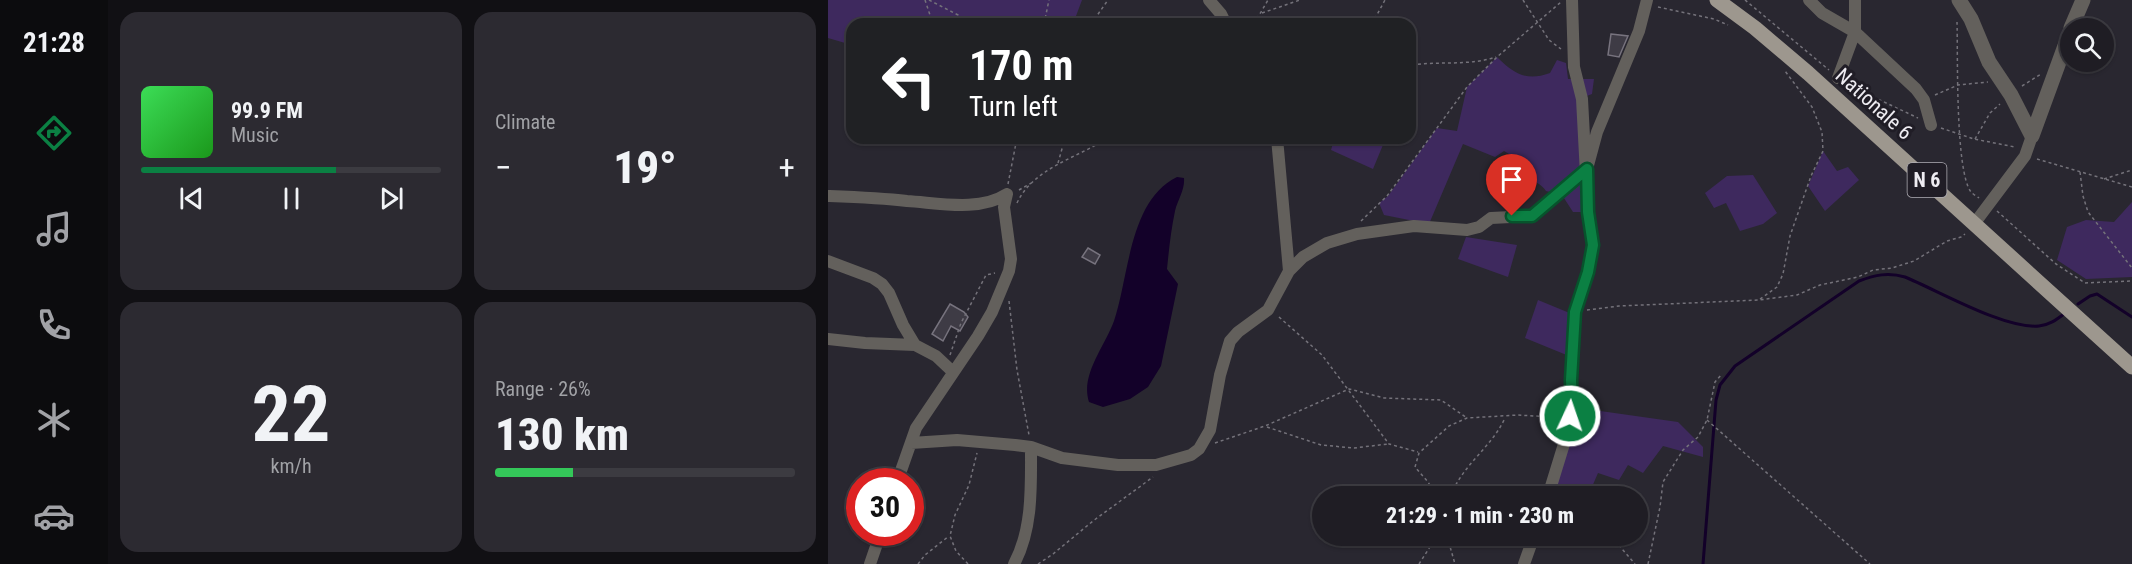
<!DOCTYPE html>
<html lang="en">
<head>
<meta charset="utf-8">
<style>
  :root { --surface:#1f1d24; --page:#2c2a31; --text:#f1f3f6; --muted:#a1a2a6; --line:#3c3b41; --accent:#0b8043 }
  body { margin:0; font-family:"Roboto Condensed",sans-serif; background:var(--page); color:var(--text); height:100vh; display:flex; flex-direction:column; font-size:22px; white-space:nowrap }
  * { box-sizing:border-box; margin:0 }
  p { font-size:20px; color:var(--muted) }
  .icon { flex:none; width:33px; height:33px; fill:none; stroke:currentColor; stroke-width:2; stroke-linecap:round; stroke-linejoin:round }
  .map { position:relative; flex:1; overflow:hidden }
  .drawer { display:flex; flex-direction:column; gap:12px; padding:12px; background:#111014; width:720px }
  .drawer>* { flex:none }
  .top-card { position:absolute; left:18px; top:18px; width:570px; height:126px; border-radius:18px; box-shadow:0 2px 4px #0004,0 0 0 2px var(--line); background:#202124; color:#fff; overflow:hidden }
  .fabs { position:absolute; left:1232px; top:18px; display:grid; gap:12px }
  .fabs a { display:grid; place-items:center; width:54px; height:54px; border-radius:50%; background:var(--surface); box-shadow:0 2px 4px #0004,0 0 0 2px var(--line); font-size:30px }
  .speed { position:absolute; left:18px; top:468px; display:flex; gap:12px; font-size:30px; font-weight:700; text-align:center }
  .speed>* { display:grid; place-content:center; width:78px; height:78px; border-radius:50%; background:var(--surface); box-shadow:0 2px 4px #0004,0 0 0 2px var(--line); line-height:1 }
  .speed .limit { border:9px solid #d22; background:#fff; color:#111 }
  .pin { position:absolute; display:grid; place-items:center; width:51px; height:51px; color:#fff; margin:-62px -26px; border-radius:50% 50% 50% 0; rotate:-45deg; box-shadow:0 0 6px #0007 }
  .pin .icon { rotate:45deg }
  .me { position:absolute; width:66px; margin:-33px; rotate:3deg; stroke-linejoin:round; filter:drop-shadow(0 0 4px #0008) }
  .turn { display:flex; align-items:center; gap:21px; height:126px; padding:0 24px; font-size:27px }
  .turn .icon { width:78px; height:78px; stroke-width:2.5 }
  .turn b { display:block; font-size:42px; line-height:51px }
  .big { font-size:45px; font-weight:800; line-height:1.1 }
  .drawer .widget { flex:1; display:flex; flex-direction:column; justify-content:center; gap:9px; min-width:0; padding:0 21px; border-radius:18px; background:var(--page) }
  .drawer .dial { align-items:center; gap:0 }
  .dial b { font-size:78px; line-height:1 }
  .song { display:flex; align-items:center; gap:18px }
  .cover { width:72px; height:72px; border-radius:9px; background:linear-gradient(135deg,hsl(130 70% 55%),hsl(120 70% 35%)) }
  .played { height:6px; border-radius:3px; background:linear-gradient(90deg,var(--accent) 65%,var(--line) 65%) }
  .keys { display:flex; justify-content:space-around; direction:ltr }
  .heat { display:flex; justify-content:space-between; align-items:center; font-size:33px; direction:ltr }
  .charge { height:9px; border-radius:4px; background:linear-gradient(90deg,#34c759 26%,var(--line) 0) }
  .drawer .tiles { flex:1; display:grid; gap:12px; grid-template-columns:repeat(2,1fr) }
  .trip { position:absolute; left:484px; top:486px; width:336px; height:60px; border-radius:30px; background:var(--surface); box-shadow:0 2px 4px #0004,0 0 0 2px var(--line); font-weight:800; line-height:60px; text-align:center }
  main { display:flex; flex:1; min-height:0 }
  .dock { display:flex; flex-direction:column; width:108px; justify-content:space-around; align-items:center; background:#0c0c0e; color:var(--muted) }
  .dock .icon { width:42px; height:42px }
  .dock .on { color:var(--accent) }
  .dock b { font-size:27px; color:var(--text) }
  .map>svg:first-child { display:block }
  .green { fill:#3e295e }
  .water { fill:#130129 }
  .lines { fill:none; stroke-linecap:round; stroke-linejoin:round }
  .stream { stroke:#130129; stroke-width:3 }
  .building { fill:#3e3b45; stroke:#77737e; stroke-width:1.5 }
  .path { stroke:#74727a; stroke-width:1.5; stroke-dasharray:3 3; stroke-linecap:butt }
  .minor { stroke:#63605c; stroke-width:12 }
  .tertiary { stroke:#63605c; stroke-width:15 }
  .primary { stroke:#9d978e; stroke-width:15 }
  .route-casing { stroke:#07532c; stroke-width:15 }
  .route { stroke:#0b8043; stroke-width:10 }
  .labels { text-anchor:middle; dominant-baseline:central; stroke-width:6; stroke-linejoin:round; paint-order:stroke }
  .shield { fill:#201d26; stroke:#b0aeb5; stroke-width:1.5 }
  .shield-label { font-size:20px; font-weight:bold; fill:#eeecf2 }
  .street-label { font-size:21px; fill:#eeecf2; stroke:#201d26 }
</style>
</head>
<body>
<main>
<nav class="dock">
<b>21:28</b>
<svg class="icon on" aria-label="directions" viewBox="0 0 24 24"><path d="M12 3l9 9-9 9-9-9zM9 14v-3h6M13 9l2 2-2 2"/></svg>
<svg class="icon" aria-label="music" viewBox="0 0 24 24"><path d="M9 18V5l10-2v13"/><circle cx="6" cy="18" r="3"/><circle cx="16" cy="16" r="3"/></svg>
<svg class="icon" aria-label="phone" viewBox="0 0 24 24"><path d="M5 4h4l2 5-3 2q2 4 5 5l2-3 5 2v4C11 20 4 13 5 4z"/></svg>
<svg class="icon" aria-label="climate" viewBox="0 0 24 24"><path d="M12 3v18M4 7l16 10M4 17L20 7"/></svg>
<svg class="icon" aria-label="car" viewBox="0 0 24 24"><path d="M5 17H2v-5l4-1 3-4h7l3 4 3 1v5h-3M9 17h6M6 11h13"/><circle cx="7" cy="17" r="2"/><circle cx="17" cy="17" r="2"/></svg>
</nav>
<section class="drawer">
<div class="tiles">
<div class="widget">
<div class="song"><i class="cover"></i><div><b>99.9 FM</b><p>Music</p></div></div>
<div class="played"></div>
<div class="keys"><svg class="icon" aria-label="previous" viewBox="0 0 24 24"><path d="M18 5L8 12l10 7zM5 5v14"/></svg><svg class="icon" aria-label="pause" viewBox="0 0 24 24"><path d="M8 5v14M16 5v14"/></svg><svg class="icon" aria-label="next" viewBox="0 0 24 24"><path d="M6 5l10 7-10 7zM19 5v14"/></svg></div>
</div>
<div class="widget"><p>Climate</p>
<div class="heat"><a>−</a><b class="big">19°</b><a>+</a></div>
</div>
<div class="widget dial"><b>22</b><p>km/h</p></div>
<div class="widget"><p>Range · 26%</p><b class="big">130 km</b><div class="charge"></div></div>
</div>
</section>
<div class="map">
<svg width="1304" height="564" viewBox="0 0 1304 564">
  <rect width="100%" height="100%" fill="#292730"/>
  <!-- green -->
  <path class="green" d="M0,0H254L245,24H114L108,22V24H24V45L0,38Z
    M669,57C685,73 698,82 722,73L729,60L738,63L740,79H766L764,94L756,97L757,212H745L734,195L718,191C713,183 705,182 699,176C691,167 688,157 676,151L667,157L635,144L601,224L556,215L551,203L560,196L609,128L629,131L639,87Z
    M493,138H552L557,140L545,169L503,150L505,143Z
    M995,151L1009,171L1020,167L1031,180L997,211L980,186Z
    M925,175L949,213L935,224L912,231L898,203L886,208L877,193L899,176Z
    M1304,202V277L1258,279L1229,260L1239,227L1258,220L1286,222Z
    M638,237L689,245L680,277L630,259Z
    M710,300L744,314L741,356L697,338Z
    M744,407L850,422L875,447V457L835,446L815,473L800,465L791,480L770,473L760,496H731L725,491Z"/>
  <!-- water -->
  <path class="water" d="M349,177L356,178C357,190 350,199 347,211C343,230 341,249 339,269L350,284L333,366L320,387L302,399L275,407L261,402C252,375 277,346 286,321C301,277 301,200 349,177Z"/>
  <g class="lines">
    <!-- stream -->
    <path class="stream" d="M1250,304L1262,296L1269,294L1304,317
      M875,564L888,400L892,385L907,366L1031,281C1047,275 1060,272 1077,277C1111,291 1176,329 1211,326C1221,325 1228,320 1236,314"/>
  </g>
  <!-- building -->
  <path class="building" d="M783,34L800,36L791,57L780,55Z
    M260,248L272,255L267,264L254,257Z
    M122,304L136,312L140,317L132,331L123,326L115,341L104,334Z"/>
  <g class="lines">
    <!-- path -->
    <path class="path" d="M97,0L105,24
      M101,0L130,15L132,24
      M695,0L721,40L733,49
      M917,0L1001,70
      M830,7L886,19L900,25
      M434,13L472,0
      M1129,22C1130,53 1127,171 1143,192C1145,194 1148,196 1151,198
      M216,24L221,0
      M263,24L280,0
      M426,24L440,0
      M544,24L557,0
      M584,65C612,61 641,66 668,57
      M1018,84L1090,118
      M1194,86L1213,74
      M1107,95L1130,85L1160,82
      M1113,128L1146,139L1187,147
      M1147,139L1162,113L1172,104
      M1209,159L1304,187
      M230,163L237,138
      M1252,172L1255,196L1260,212L1304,268
      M1276,179L1304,170
      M180,184L189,138
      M191,190L205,182
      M189,203C205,168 251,157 280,138
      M1169,211L1228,264L1257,283L1304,281
      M533,221L559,196L639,87L669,57L733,2
      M932,299L949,287L955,274L962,236L983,176L995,151L994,132L984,107L957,71
      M181,301L189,370L201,435
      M759,310L791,306L931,300L969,295L992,285L1030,277L1045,270L1064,268L1086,261L1119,241L1133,237L1137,234
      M451,317L494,355L561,444L590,452
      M122,355L133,323L158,275L167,273
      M879,420L1042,564
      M439,427L493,445L526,448L560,444
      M387,443L437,426L521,389L556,398L613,400L639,418
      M608,496L600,482L587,467L591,453L621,426L639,418L690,415L723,417L732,411
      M623,496C633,466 664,447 677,418
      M619,536L627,564
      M783,536L807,564
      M90,564L97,555L121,536
      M140,564L128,551L122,536L127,515L141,485L149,453
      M210,564L225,554L265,521L325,477
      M591,564L609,536
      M820,564L832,507L835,482L855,450L870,437L879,420L887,382L894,374"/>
    <!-- minor -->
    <path class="minor" d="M381,0L393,14L398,24
      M981,0L994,13L1027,32L1088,89L1096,100L1103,125
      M1010,78L1027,32V0
      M449,138L461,271
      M0,196C26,197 53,198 79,201C111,203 151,212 179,194
      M1146,224L1197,156L1204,136
      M0,261L45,278L54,284L61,293L75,325L87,345L108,356L125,372
      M0,339L37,343L87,345
      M83,443L129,440L187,445L203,447L234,458L290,465H328L363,455L371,449L382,430L392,375L402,341L410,332L440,310L461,271L475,257L499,243L529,234L586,226L639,230L651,227L663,218L704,216L759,169L769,132L811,31L819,0
      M69,482L88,428L150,336L164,312L181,271L183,259L176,207L179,194
      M720,496L736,444L744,406L743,380L747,312L760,272L765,245L760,212L754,99L746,67L744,0
      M42,564L53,532
      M186,564C205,529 203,486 203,447
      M696,564L706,536"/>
    <!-- tertiary -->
    <path class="tertiary" d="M1131,0L1143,19L1161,62L1183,95L1204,136
      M1243,28L1255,0
      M1204,136L1242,32"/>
    <!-- primary -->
    <path class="primary" d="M889,0L927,28L980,73L1304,367"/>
  </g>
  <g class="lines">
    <defs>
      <path id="route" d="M684,216H704L759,169L760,212L765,245L760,272L747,312L743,380L744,403L742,416"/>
    </defs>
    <!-- route casing -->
    <use href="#route" class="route-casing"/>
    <!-- route -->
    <use href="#route" class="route"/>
  </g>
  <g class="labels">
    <!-- shield labels -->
    <rect class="shield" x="1079.5" y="163" width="39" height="34" rx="4.5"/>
    <g class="shield-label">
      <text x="1099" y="180">N 6</text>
    </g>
    <!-- street labels -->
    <g class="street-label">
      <text transform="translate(1046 104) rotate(42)">Nationale 6</text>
    </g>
  </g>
</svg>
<div class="fabs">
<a><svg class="icon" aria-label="search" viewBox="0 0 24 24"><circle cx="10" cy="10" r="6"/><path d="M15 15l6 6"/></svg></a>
</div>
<div class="speed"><div class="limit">30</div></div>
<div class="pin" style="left:684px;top:216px;background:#d93025"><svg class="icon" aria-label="arrive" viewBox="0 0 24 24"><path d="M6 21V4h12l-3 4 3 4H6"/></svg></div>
<svg class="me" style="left:742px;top:416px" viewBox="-20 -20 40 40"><circle r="17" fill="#0b8043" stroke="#fff" stroke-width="3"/><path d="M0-11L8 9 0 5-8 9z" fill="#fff"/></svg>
<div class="trip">21:29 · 1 min · 230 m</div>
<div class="top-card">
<div class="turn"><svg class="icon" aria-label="left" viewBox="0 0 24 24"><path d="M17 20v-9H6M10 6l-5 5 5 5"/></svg><div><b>170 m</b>Turn left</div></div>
</div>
</div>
</main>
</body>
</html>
